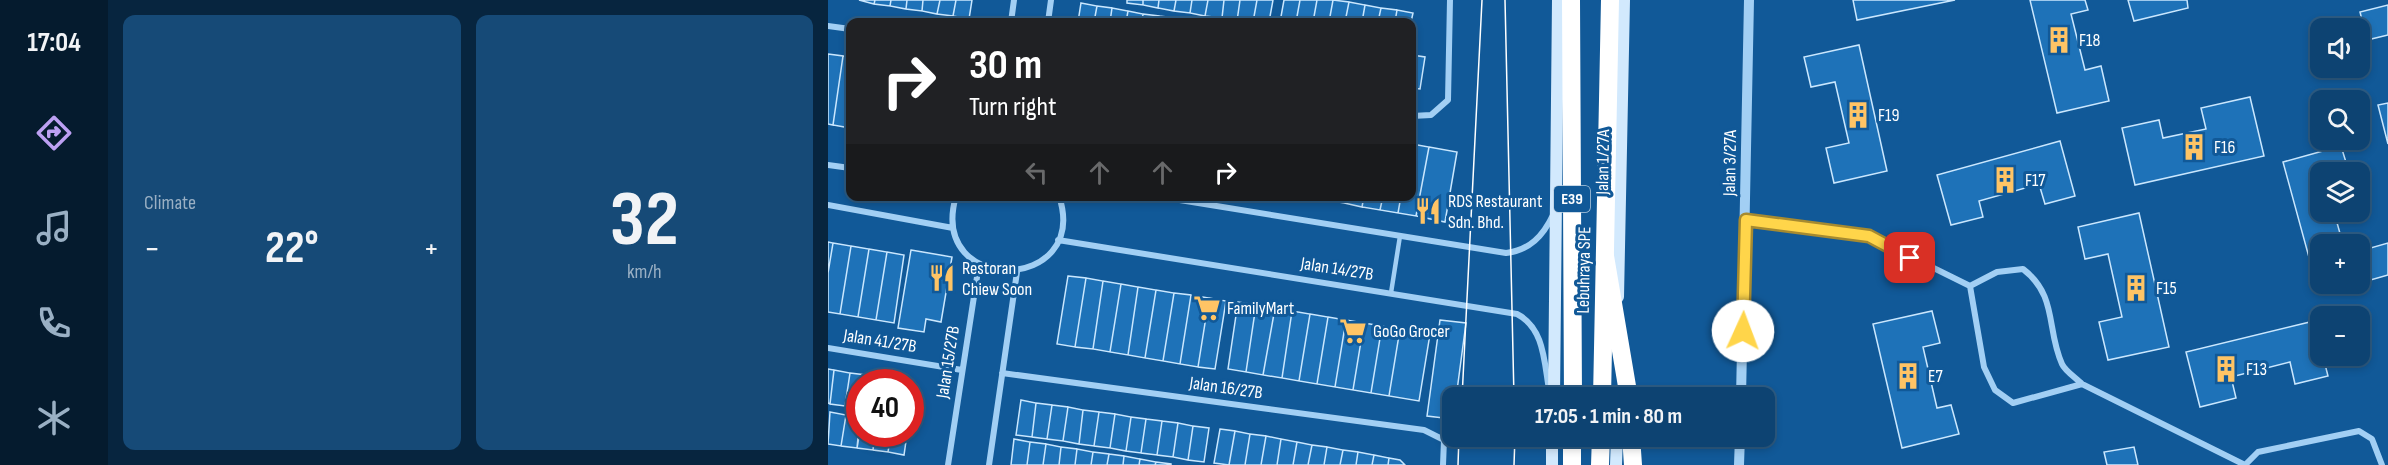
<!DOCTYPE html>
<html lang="en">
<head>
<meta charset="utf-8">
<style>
  :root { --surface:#0d4372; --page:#164a77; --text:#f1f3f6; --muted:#9ab0c4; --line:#2d5c84; --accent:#bca0f2 }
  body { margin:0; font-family:"Sofia Sans Condensed",sans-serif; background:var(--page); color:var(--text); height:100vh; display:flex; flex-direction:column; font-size:22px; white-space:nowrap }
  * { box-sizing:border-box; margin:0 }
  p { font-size:20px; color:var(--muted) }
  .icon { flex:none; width:33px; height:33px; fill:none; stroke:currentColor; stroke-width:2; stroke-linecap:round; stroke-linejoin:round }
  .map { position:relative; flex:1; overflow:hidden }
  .details { display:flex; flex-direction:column; gap:15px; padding:15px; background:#07253f; width:720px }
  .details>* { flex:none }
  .banner { position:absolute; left:18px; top:18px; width:570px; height:183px; border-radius:12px; box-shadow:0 3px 9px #0003,0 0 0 2px var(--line); background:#202124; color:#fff; overflow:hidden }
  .buttons { position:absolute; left:1482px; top:18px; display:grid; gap:12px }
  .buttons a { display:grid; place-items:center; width:60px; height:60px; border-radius:12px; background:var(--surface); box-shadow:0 3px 9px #0003,0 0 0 2px var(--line); font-size:30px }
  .speed { position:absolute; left:18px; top:369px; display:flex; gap:12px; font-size:30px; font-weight:700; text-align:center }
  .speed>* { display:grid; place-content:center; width:78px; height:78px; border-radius:50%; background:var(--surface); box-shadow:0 3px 9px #0003,0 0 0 2px var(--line); line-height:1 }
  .speed .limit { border:9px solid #d22; background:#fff; color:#111 }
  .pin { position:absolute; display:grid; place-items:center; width:51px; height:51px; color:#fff; margin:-26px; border-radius:12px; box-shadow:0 3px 9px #0006 }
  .me { position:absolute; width:66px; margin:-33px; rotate:2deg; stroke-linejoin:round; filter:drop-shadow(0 0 4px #0008) }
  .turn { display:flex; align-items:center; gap:21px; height:126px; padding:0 24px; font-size:27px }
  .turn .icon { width:78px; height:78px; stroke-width:2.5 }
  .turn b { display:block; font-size:42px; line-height:51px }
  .lanes { display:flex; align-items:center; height:57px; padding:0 24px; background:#0003; justify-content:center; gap:30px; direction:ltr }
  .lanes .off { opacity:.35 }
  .big { font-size:45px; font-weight:700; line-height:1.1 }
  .details .widget { flex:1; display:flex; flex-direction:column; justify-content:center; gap:9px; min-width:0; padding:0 21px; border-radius:12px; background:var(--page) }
  .details .dial { align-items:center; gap:0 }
  .dial b { font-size:78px; line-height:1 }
  .heat { display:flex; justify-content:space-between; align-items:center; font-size:33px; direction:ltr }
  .details .tiles { flex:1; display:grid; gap:15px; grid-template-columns:repeat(2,1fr) }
  .trip { position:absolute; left:614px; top:387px; width:333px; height:60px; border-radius:12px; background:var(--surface); box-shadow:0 3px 9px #0003,0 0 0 2px var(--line); font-weight:700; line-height:60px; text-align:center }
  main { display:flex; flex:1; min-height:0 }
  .tab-bar { display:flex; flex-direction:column; width:108px; justify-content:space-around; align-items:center; background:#051b2e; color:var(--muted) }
  .tab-bar .icon { width:42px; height:42px }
  .tab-bar .current { color:var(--accent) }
  .tab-bar b { font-size:27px; color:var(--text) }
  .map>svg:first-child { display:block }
  .building { fill:#1e72b8; stroke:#cae7fe; stroke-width:1.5 }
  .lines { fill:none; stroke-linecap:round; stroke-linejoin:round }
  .service { stroke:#a2cff4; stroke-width:4.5 }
  .minor { stroke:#a2cff4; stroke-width:6 }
  .tertiary { stroke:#a2cff4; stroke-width:10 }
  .secondary { stroke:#d2e9fd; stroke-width:12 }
  .motorway { stroke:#fff; stroke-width:18 }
  .tram { stroke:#fff; stroke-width:1.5 }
  .motorway-bridge { stroke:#fff; stroke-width:18 }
  .route-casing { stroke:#a68a30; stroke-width:15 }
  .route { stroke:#ffd54a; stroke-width:10 }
  .labels { text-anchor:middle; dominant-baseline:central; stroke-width:6; stroke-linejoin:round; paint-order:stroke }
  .shield { fill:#115998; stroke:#b8cde0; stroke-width:1.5 }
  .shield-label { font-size:16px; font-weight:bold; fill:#fff }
  .poi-label { font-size:18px; fill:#fff; stroke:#115998; text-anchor:start }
  .street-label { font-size:18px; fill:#fff; stroke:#115998 }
</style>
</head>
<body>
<main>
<nav class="tab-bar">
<b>17:04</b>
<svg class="icon current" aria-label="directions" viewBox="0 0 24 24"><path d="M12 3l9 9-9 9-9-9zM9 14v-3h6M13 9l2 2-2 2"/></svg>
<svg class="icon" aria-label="music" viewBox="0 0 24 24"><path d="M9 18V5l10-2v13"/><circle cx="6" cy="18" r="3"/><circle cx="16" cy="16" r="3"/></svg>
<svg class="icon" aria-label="phone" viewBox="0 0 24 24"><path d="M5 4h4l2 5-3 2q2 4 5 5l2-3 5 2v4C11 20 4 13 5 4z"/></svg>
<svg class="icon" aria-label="climate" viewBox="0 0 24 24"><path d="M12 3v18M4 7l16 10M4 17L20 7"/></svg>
</nav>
<section class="details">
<div class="tiles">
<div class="widget"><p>Climate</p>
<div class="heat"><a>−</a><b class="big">22°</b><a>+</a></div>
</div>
<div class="widget dial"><b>32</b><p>km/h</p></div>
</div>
</section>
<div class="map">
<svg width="1560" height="465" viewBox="0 0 1560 465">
  <rect width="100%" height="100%" fill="#115998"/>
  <!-- building -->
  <path class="building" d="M31,0H47L46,4Z
    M47,0H63L62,6L46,4Z
    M63,0H79L78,9L62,6Z
    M79,0H95L94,11L78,9Z
    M95,0H112L109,14L94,11Z
    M112,0H128L125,16L109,14Z
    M128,0H144L141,19L125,16Z
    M299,0H315V5L299,3Z
    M315,0H331L330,8L315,5Z
    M331,0H348L346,11L330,8Z
    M348,0H364L362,13L346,11Z
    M364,0H380L377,16L362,13Z
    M380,0H396L394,18L377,16Z
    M396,0H412L409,21L394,18Z
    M412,0H429L425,22L409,21Z
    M429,0H445L441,22H425Z
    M456,0H472L468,22H452Z
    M472,0H489L485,22H468Z
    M489,0H505L501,22H485Z
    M505,0L521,2L517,22H501Z
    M1025,0H1127L1029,20Z
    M1202,0H1257L1260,10L1243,14L1257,70L1273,66L1281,101L1229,113Z
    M1300,0H1359L1360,8L1306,21Z
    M521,2L537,5L534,22H517Z
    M253,3L269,6L266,22H250Z
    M537,5L553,8L550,22H534Z
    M1560,5V35L1539,40L1532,12Z
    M269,6L284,8L282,22H266Z
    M284,8L300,11L298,22H282Z
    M553,8L569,10L567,22H550Z
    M569,10L585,13L583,22H567Z
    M300,11L315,14L314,22H298Z
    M315,14L331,16L330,22H314Z
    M331,16L347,18L346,22H330Z
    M347,18L362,21V22H346Z
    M1031,45L1059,171L1006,183L998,148L1021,143L1007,82L983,87L976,57Z
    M0,54L15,56L5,125L0,124Z
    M584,55L597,57L592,89L584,88Z
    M15,56L22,57V128L5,125Z
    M1422,97L1436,156L1307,185L1294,128L1331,120L1335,138L1378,129L1373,108Z
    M1560,103V144L1550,105Z
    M1232,141L1247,196L1217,204L1211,184L1151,201L1155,217L1123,225L1109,175Z
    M584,144L601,147L588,216L570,213L573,196H584Z
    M1513,146L1521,172H1492V212H1506L1515,244H1492V284H1530L1491,294L1455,162Z
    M601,147L629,152L617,222L588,216Z
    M481,196H499V200Z
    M499,196H518L516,203L499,200Z
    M518,196H536L534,207L516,203Z
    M536,196H555L552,210L534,207Z
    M555,196H573L570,213L552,210Z
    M1311,213L1341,347L1280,360L1271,322L1294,317L1280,254L1257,259L1250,227Z
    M0,242L5,243L0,273Z
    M5,243L23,246L12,314L0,312V273Z
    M1560,243V275L1532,283V251Z
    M23,246L41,249L30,317L12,314Z
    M41,249L59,252L48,320L30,317Z
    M83,250L124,257L113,322L98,319L96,332L70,328Z
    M59,252L76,255L66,323L48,320Z
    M240,276L258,278L247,347L229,344Z
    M258,278L275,281L265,349L247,347Z
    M275,281L293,284L282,352L265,349Z
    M293,284L310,287L300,355L282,352Z
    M310,287L328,290L317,358L300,355Z
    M328,290L346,293L335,361L317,358Z
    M346,293L363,295L352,364L335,361Z
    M363,295L381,298L370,367L352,364Z
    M381,298L398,301L387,369L370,367Z
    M410,302L428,305L418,372L400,369Z
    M428,305L447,308L435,375L418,372Z
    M447,308L464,311L454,378L435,375Z
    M464,311L482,314L471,381L454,378Z
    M1104,311L1112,343L1095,347L1109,408L1123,405L1131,434L1074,448L1045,324Z
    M482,314L500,317L489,384L471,381Z
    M500,317L518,320L507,387L489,384Z
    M518,320L536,323L525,390L507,387Z
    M612,320L638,323L628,398H624V419L599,416Z
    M1486,321L1500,376L1467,384L1462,362L1403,377L1408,398L1372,407L1358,352Z
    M536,323L554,326L543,393L525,390Z
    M554,326L572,329L561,396L543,393Z
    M572,329L602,334L591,401L561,396Z
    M0,369L6,370L2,404L0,403Z
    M6,370L22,373L17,406L2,404Z
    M22,373L38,375L36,382H32V408L17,406Z
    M38,375L53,377V382H36Z
    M53,377L69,379L68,382H53Z
    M69,379L85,382L82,396V382H68Z
    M193,400L208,403L204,437L188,435Z
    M208,403L224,405L219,439L204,437Z
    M224,405L240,407L235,441L219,439Z
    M240,407L255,410L251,444L235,441Z
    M255,410L271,412L266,446L251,444Z
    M2,412L18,415L13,446L0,444Z
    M271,412L287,414L282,448L266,446Z
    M287,414L303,417L298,451L282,448Z
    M18,415L32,417L29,448L13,446Z
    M303,417L318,419L313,453L298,451Z
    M318,419L334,421L329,455L313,453Z
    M334,421L350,423L345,457L329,455Z
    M350,423L365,426L360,460L345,457Z
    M365,426L381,428L376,462L360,460Z
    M392,429L407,431L401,465L386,463Z
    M32,431V434H47L45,450L29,448Z
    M407,431L422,434L417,465H401Z
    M47,434H63L60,452L45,450Z
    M63,434H79L76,455L60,452Z
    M422,434L438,436L433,465H417Z
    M438,436L453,439L449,465H433Z
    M186,439L202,442L199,465H183Z
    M453,439L469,442L465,465H449Z
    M202,442L218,444L215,465H199Z
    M469,442L484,445L480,465H465Z
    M218,444L233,447L231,465H215Z
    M484,445L499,447L496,465H480Z
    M233,447L249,449L247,465H231Z
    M499,447L515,450L512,465H496Z
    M1306,447L1310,465H1279L1276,452Z
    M249,449L265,452L263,465H247Z
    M515,450L530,452L528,465H512Z
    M265,452L281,454L279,465H263Z
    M530,452L546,455L544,465H528Z
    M281,454L296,456L295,465H279Z
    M546,455L561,458L560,465H544Z
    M296,456L312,459L311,465H295Z
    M561,458L572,460L577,465H560Z
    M312,459L328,462L327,465H311Z
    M328,462L343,464V465H327Z"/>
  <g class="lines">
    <!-- service -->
    <path class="service" d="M563,293L572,236
      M658,437L724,443"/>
    <!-- minor -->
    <path class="minor" d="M183,22L186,0
      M220,22L223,0
      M0,26L22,29
      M584,116L603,115L620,100L622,0
      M0,165L22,168
      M128,196C99,297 263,293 231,196
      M327,196L678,253C702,250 715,236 725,215
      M0,205L125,228
      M918,220L1041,236L1142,286
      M230,240L689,314C718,329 716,366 722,395
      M0,348L134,370
      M174,373L596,430L616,440L615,465
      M1254,384L1185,403L1167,390L1156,367L1142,286L1169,272L1195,269C1230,296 1218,329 1234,364C1237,371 1248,378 1254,384L1417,465
      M120,465L151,264
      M161,465L189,272
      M1417,465L1430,452L1531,431L1544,439L1554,465"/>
    <!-- tertiary -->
    <path class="tertiary" d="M913,398L921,0
      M911,465L912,436"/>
    <!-- secondary -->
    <path class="secondary" d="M790,297L796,0
      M726,398L730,0
      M724,465V436
      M788,465L789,436"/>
    <!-- motorway -->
    <path class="motorway" d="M743,0L745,398
      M774,398L782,0
      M803,436L805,465
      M744,465V436
      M772,465L773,436"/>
    <!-- tram -->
    <path class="tram" d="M677,0L686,398
      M634,398L654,0
      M630,465L631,436
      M686,465L687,436"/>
    <!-- motorway-bridge -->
    <path class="motorway-bridge" d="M777,256L801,398"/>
  </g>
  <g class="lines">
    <defs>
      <path id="route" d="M915,331L918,220L1041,236L1082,258"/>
    </defs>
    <!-- route casing -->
    <use href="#route" class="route-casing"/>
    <!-- route -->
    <use href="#route" class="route"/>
  </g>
  <!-- icons -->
  <defs>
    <symbol id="building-bare" viewBox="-9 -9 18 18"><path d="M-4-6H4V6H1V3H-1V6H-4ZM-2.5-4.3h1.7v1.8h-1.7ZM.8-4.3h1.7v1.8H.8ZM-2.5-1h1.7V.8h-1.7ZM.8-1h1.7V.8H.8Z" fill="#ffc465" stroke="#115998" stroke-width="2.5" paint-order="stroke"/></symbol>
    <symbol id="restaurant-bare" viewBox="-9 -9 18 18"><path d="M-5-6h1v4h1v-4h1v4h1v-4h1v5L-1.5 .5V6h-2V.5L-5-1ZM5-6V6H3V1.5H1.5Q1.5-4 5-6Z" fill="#ffc465" stroke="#115998" stroke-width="2.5" paint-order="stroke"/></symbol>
    <symbol id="supermarket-bare" viewBox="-9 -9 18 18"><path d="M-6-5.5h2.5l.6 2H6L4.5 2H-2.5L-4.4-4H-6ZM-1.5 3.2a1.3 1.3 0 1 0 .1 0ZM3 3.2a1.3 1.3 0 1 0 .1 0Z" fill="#ffc465" stroke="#115998" stroke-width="2.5" paint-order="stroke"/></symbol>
  </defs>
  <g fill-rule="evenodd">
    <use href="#building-bare" x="1212" y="21" width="38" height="38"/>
    <use href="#building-bare" x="1011" y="96" width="38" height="38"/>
    <use href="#building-bare" x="1347" y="128" width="38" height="38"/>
    <use href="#building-bare" x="1158" y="161" width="38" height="38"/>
    <use href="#restaurant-bare" x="581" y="192" width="38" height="38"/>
    <use href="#restaurant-bare" x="95" y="259" width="38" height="38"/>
    <use href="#building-bare" x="1289" y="269" width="38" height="38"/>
    <use href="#supermarket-bare" x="360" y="289" width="38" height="38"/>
    <use href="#supermarket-bare" x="506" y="312" width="38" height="38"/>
    <use href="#building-bare" x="1379" y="350" width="38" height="38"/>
    <use href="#building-bare" x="1061" y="357" width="38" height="38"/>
  </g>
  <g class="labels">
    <!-- shield labels -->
    <rect class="shield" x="726" y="186" width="36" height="26" rx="4.5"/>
    <g class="shield-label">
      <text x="744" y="199">E39</text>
    </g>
    <!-- poi labels -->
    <g class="poi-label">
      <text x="1251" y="40">F18</text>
      <text x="1050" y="115">F19</text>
      <text x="1386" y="147">F16</text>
      <text x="1197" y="180">F17</text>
      <text x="620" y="201">RDS Restaurant<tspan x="620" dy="21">Sdn. Bhd.</tspan></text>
      <text x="134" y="268">Restoran<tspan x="134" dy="21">Chiew Soon</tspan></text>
      <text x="1328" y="288">F15</text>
      <text x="399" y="308">FamilyMart</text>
      <text x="545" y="331">GoGo Grocer</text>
      <text x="1418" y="369">F13</text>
      <text x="1100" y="376">E7</text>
    </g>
    <!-- street labels -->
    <g class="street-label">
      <text transform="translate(775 162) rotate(-89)">Jalan 1/27A</text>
      <text transform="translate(902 163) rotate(-89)">Jalan 3/27A</text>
      <text transform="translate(509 269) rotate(9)">Jalan 14/27B</text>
      <text transform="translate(756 270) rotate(-89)">Lebuhraya SPE</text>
      <text transform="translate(52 341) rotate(9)">Jalan 41/27B</text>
      <text transform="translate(120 362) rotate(-81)">Jalan 15/27B</text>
      <text transform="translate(398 388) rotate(8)">Jalan 16/27B</text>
    </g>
  </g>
</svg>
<div class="buttons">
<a><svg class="icon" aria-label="sound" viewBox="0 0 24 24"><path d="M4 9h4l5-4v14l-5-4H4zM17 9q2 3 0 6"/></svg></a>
<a><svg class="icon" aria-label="search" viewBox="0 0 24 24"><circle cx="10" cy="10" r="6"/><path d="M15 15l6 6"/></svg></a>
<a><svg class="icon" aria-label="layers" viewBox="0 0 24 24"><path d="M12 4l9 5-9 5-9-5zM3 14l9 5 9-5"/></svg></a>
<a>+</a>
<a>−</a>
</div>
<div class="speed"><div class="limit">40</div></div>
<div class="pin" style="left:1082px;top:258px;background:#d93025"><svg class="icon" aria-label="arrive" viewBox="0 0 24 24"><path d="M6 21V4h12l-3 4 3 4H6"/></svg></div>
<svg class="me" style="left:915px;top:331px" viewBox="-20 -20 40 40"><circle r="19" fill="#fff"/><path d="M0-13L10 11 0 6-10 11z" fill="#ffd54a"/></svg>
<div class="trip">17:05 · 1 min · 80 m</div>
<div class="banner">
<div class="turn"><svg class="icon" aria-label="right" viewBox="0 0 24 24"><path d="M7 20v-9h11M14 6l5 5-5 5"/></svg><div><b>30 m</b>Turn right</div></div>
<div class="lanes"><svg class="icon off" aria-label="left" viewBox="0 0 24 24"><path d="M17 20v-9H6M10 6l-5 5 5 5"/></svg><svg class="icon off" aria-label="ahead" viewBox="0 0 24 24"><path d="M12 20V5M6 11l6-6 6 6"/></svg><svg class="icon off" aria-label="ahead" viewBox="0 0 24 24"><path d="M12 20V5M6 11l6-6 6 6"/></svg><svg class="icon" aria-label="right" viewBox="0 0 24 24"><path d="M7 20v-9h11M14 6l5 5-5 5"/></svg></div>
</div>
</div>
</main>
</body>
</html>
